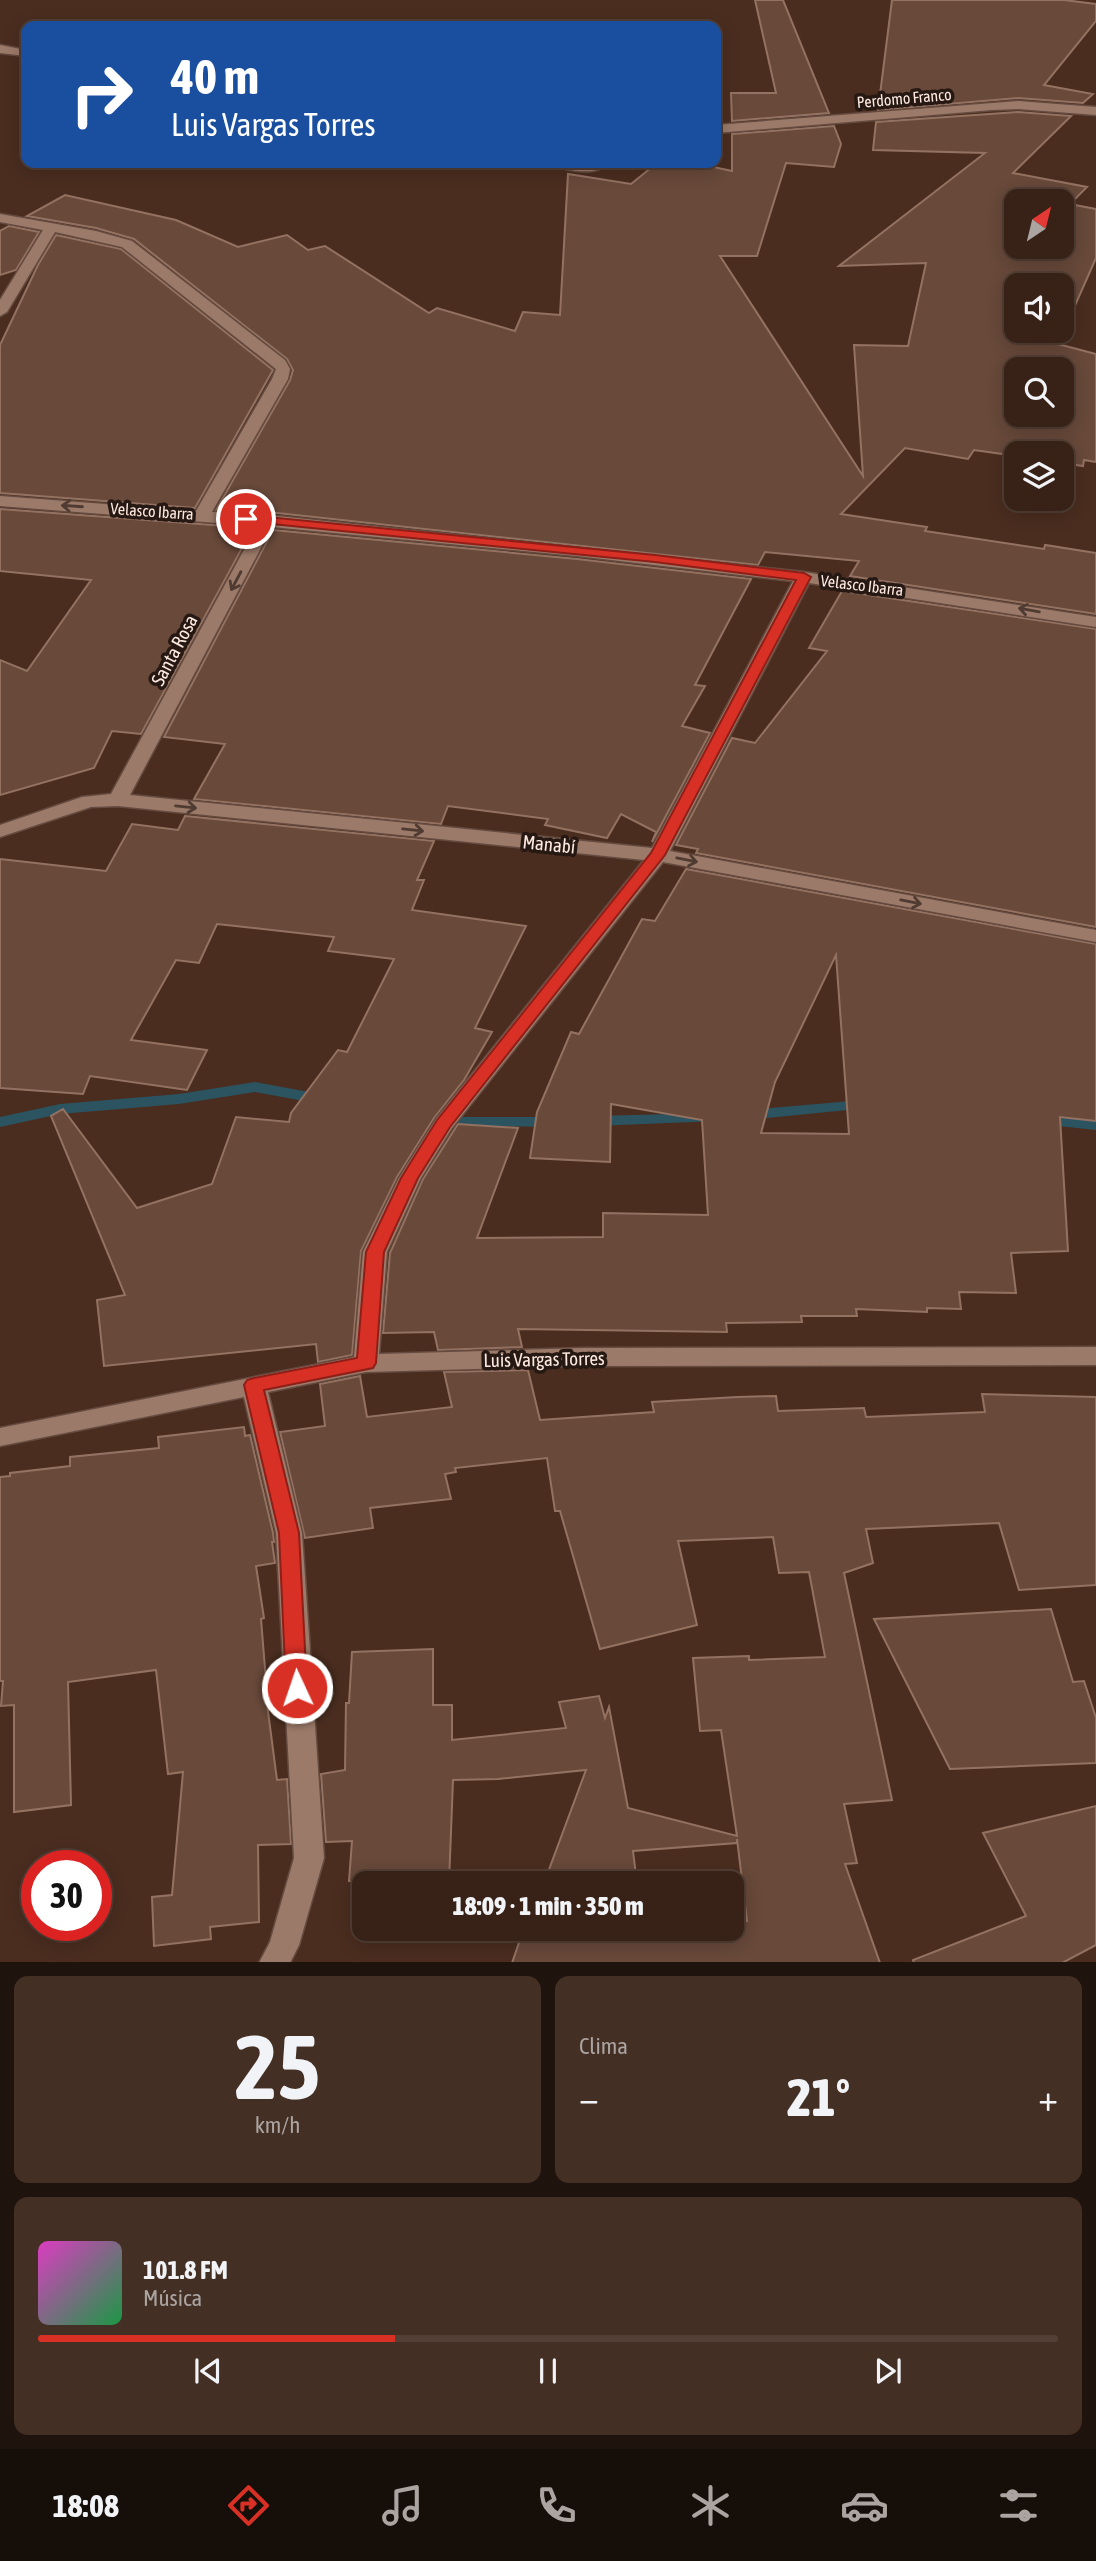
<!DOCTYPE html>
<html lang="es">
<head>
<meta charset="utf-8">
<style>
  :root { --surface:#382217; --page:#432f24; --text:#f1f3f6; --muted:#aba4a1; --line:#523f36; --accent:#d93025 }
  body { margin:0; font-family:"Asap Condensed",sans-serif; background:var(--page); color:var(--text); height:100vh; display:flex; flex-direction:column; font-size:26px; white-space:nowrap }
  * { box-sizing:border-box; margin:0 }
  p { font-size:23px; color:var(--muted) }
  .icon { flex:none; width:38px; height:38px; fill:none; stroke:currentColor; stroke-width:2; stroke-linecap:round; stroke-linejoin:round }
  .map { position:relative; height:1962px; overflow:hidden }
  .sheet { display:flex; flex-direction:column; gap:14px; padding:14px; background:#1f130d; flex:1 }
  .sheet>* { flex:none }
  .hud { position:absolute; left:21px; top:21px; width:700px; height:147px; border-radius:14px; box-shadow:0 4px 18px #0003,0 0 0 2px var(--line); background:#1a4fa0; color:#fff; overflow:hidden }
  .needle { width:46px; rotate:35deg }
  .buttons { position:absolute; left:1004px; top:189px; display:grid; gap:14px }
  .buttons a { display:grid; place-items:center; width:70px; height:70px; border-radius:14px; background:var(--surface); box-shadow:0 4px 18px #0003,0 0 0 2px var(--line); font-size:35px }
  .speed { position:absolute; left:21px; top:1850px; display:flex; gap:14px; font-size:35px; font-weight:700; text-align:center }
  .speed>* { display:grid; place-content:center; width:91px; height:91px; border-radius:50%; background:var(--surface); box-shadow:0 4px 18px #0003,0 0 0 2px var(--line); line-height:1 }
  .speed .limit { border:10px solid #d22; background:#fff; color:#111 }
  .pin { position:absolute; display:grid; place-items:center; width:60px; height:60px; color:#fff; margin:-30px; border:4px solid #fff; border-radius:50%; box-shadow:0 2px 7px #0007 }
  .me { position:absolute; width:77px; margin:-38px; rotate:357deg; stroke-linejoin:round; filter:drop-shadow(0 0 5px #0008) }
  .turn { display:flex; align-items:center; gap:24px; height:147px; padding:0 35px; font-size:32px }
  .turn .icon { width:91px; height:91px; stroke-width:2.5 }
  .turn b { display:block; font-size:49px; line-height:60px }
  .big { font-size:52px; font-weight:800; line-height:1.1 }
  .sheet .tile { flex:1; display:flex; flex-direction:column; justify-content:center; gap:10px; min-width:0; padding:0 24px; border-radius:14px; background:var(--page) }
  .sheet .dial { align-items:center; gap:0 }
  .dial b { font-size:91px; line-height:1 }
  .song { display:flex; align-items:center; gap:21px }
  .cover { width:84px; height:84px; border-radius:10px; background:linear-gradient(135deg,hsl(310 70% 55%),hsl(140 70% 35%)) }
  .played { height:7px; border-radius:4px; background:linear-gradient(90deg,var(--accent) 35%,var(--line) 35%) }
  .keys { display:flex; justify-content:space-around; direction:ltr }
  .heat { display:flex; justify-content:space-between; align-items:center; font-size:38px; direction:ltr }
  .sheet .tiles { flex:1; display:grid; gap:14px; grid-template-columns:1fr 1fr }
  .tile:last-child { grid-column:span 2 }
  .trip { position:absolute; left:352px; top:1871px; width:392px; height:70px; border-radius:14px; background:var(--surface); box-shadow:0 4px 18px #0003,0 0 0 2px var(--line); font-weight:800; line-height:70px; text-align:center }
  .tabs { display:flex; height:112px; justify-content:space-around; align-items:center; background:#160e09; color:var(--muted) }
  .tabs .icon { width:49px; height:49px }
  .tabs .selected { color:var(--accent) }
  .tabs b { font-size:32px; color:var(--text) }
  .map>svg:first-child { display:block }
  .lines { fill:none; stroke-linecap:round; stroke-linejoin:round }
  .stream { fill:#2b5360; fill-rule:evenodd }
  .building { fill:#68493a; stroke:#947262; stroke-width:2; fill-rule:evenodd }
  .street-casing { stroke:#654b3f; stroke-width:3 }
  .street { fill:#9c7a69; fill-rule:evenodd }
  .oneway { stroke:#4f3b31 }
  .route { fill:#d93025; stroke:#8d1f18; stroke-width:2 }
  .labels { text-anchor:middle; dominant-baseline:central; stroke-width:7; stroke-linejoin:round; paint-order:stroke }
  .far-street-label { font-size:16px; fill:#fde9e0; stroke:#261913 }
  .street-label { font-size:19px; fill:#fde9e0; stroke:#261913 }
</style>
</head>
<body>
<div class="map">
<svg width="1096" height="1963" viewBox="0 0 1096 1963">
  <rect width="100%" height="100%" fill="#4a2d1f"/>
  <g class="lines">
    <!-- stream -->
    <path class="stream" d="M255,1082L320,1094L327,1099L320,1104L255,1092L179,1104L60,1114L0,1127V1117L60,1104L179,1094Z
      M863,1100L868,1102L870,1105L868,1108L747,1120L740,1115L747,1110Z
      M713,1113L720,1118L718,1121L594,1126L587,1121L594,1116Z
      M1044,1116L1096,1120V1130L1039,1124L1037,1121L1039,1118Z
      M436,1117H552L559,1122L552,1127L431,1125L429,1122Z"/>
  </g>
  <!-- building -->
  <path class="building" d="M755,0H783L829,113L732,121L731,93H776Z
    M892,0H1064L1096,4V21L1044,85L1093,94L1083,103L1018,98L878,110Z
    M1018,112L1071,116L1013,173L1087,187L1070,204L1096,209V258L1058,344L1096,354V462L1084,460L1083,466L1062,463V453H1017V456L974,450L968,459L905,448L841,514L927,527L925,531L1044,549L1045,545L1096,553V614L850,576L859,561L765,552L758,565L268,512L216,510L290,380L293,370L287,359L134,239L96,228L27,216L65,195L176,220L238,247L287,235L308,250L325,246L429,313L437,308L515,331L523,312L560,315L568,174L631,184L657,163L697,167L700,164L732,171V134L834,126L841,144L834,167L786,163L757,256H720L863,476L854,345L908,346L926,263L839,266L985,153L873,150L876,122ZM1017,201H1062V247H1017ZM1017,285H1062V331H1017ZM1017,369H1062V415H1017Z
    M9,226L39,232L16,270L0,275V231Z
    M56,235L121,249L273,370L195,508L0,493V345L38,265Z
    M0,509L253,528L141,734L112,731L94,768L0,795V660L27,671L91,580L0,571Z
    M273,530L577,559L751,579L695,685L705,686L682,726L710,733L652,842L656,832L621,814L607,838L545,825L548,819L448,806L441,824L194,799L225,744L164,737Z
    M842,591L1096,629V927L696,853L698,849L676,845L732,738L755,743L827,651L809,648Z
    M185,816L434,841L417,880H424L412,910L526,926L475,1028L492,1032L464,1080L434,1118L397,1177L361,1251L352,1355L318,1362L316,1344L104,1366L97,1300L125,1295L51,1116L63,1109L137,1208L212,1184L236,1117L289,1122L291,1113L338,1050L347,1052L394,959L328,951L334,937L217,924L199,963L176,960L131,1040L207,1050L187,1090L90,1076L83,1094L0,1088V859L106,871L132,824L178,830Z
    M686,869L1096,944V1121L1060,1117L1068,1251L1011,1253L1016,1293L959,1292L961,1309L927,1308V1312L856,1309L857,1316H801L802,1322L726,1323L727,1332L518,1329L522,1347L438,1350L434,1332L383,1333L390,1253L423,1179L458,1124L518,1128L477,1238L603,1237V1213L708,1215L702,1120L611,1104L610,1162L530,1158L537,1112L571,1032L579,1034L642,919L655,921ZM836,955L849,1134L761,1133L775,1082Z
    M528,1370L540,1420L654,1412L652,1402L737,1397L776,1396L778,1411L864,1408L866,1417L985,1412L982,1394L1096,1397V1585L1019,1590L999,1523L866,1529L873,1563L844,1573L892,1800L844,1804L857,1863L845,1864L880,1963H512L524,1928H643L645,1938L703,1928H732V1924L747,1921L737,1839V1843L633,1851L637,1883H544L586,1770L498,1779L453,1780L449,1883L349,1881L352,1841L326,1842L321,1774L345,1770L346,1703H349L352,1652L433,1649V1705H452V1740L566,1728L559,1702L599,1696L605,1718L609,1707L628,1808L737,1836L721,1730L700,1731L693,1658L749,1656V1660L825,1657L809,1572L779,1573L773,1537L678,1541L697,1625L600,1649L560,1511H555L547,1458L455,1468L456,1472L445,1474L451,1499L370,1508L373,1528L305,1538L280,1432L325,1426L320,1384L360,1376L367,1417L452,1407L444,1372Z
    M244,1427L245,1436L250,1435L273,1533L274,1542H272L275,1563L256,1566L264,1618L261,1619L266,1681H264L277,1780L287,1779L291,1844L258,1845L259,1922L210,1927L211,1939L154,1946L152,1897L172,1895L183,1772L168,1774L156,1670L68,1682L71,1805L14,1812V1705L1,1706L3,1681H0V1477L10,1476V1473L70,1466V1457L159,1448L158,1437Z
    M1051,1609L1073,1682L1084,1681L1096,1718V1763L950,1769L874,1619Z
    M1096,1806V1945L1062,1963H914L913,1960L1026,1916L983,1833Z"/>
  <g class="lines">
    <defs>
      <path id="street" d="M0,45L26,50V56L0,53Z
        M1018,101L1096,107V115L1018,109L992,110L716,133V125Z
        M552,163H585L601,168C592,175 560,170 552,163Z
        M0,214L96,231L132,241L285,360L290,369L288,379L212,512L268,515L804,572L1096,617V627L809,583L670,851L1096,930V942L663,862L452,1128L421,1178L387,1252L379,1354L584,1348L1096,1347V1365L584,1366L366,1372L268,1392L302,1533L324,1858L299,1945L290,1963H259L270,1942L294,1858L276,1533L244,1397L0,1446V1428L354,1357L363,1252L399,1178L436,1119L644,860L118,806L91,807L0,837V825L82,797L111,794L257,526L0,506V496L196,511L272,379L276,369L122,247L55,232L7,312L0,316V300L43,230L0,222ZM272,527L577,556L793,581L652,848L130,795Z"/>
    </defs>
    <!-- street casing -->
    <use href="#street" class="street-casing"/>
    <!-- street -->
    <use href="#street" class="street"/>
  </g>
  <!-- one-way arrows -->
  <defs><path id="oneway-shaft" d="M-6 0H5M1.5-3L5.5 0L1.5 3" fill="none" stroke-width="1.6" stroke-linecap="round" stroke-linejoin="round" transform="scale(1.75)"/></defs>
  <g class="oneway">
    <use href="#oneway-shaft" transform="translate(72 506) rotate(-176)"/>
    <use href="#oneway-shaft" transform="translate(236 581) rotate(118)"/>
    <use href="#oneway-shaft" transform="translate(1029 610) rotate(-170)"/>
    <use href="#oneway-shaft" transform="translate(186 807) rotate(6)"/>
    <use href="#oneway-shaft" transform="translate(413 830) rotate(6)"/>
    <use href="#oneway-shaft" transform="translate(687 860) rotate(11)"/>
    <use href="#oneway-shaft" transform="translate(911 902) rotate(11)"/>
  </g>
  <!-- route -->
  <path class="route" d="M246,515L655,555L804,573L811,577L665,855L450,1127L418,1178L384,1252L376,1363L373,1368L264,1390L299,1533L307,1688L304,1694L297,1696L289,1694L286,1688L279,1533L244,1385L247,1380L254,1378L357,1358L366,1252L401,1178L437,1120L651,853L796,580L655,562L241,521L240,519Z"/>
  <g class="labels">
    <!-- far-street labels -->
    <g class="far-street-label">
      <text transform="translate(904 98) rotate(-5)">Perdomo Franco</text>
      <text transform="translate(152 511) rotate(4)">Velasco Ibarra</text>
      <text transform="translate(862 585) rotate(7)">Velasco Ibarra</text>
    </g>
    <!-- street labels -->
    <g class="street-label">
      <text transform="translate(174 650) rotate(-62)">Santa Rosa</text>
      <text transform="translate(549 844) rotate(6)">Manabí</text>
      <text transform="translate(544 1359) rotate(-1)">Luis Vargas Torres</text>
    </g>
  </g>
</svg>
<div class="buttons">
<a><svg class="needle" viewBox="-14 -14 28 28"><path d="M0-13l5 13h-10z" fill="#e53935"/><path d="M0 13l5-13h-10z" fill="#aba4a1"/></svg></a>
<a><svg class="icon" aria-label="sound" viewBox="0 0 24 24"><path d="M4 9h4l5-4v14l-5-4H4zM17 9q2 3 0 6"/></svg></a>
<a><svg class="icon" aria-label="search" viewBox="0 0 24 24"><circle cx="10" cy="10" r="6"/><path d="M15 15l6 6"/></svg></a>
<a><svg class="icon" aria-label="layers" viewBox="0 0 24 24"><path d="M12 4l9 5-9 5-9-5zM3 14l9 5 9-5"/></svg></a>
</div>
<div class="speed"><div class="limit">30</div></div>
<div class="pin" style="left:246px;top:519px;background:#d93025"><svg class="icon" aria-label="arrive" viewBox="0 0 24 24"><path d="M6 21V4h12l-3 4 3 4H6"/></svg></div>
<svg class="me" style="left:297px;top:1688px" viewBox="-20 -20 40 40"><circle r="17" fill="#d93025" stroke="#fff" stroke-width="3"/><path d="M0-11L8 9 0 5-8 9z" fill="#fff"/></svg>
<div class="trip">18:09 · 1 min · 350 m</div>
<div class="hud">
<div class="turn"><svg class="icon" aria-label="right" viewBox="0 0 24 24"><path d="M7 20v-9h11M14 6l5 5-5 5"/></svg><div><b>40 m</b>Luis Vargas Torres</div></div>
</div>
</div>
<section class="sheet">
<div class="tiles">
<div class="tile dial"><b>25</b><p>km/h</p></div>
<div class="tile"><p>Clima</p>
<div class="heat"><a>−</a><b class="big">21°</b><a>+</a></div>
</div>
<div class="tile">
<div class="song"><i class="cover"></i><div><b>101.8 FM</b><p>Música</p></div></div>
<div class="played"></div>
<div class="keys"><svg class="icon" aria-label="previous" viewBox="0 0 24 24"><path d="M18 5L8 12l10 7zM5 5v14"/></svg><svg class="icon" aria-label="pause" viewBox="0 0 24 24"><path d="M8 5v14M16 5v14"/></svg><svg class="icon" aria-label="next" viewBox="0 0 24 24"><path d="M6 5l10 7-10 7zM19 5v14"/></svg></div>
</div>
</div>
</section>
<nav class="tabs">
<b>18:08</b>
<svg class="icon selected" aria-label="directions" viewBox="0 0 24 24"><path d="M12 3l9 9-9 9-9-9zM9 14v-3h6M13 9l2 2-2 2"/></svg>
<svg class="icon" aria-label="music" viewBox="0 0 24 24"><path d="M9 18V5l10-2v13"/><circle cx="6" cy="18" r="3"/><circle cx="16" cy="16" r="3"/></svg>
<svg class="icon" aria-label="phone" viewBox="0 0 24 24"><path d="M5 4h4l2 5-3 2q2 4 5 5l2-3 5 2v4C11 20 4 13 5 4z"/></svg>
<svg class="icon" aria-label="climate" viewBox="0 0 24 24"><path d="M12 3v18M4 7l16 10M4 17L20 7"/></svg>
<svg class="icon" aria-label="car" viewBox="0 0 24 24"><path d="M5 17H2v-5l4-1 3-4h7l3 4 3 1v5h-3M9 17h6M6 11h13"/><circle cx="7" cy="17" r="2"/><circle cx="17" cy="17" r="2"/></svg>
<svg class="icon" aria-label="filters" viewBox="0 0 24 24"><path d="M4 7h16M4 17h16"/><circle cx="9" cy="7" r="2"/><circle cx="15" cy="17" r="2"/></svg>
</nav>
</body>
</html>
